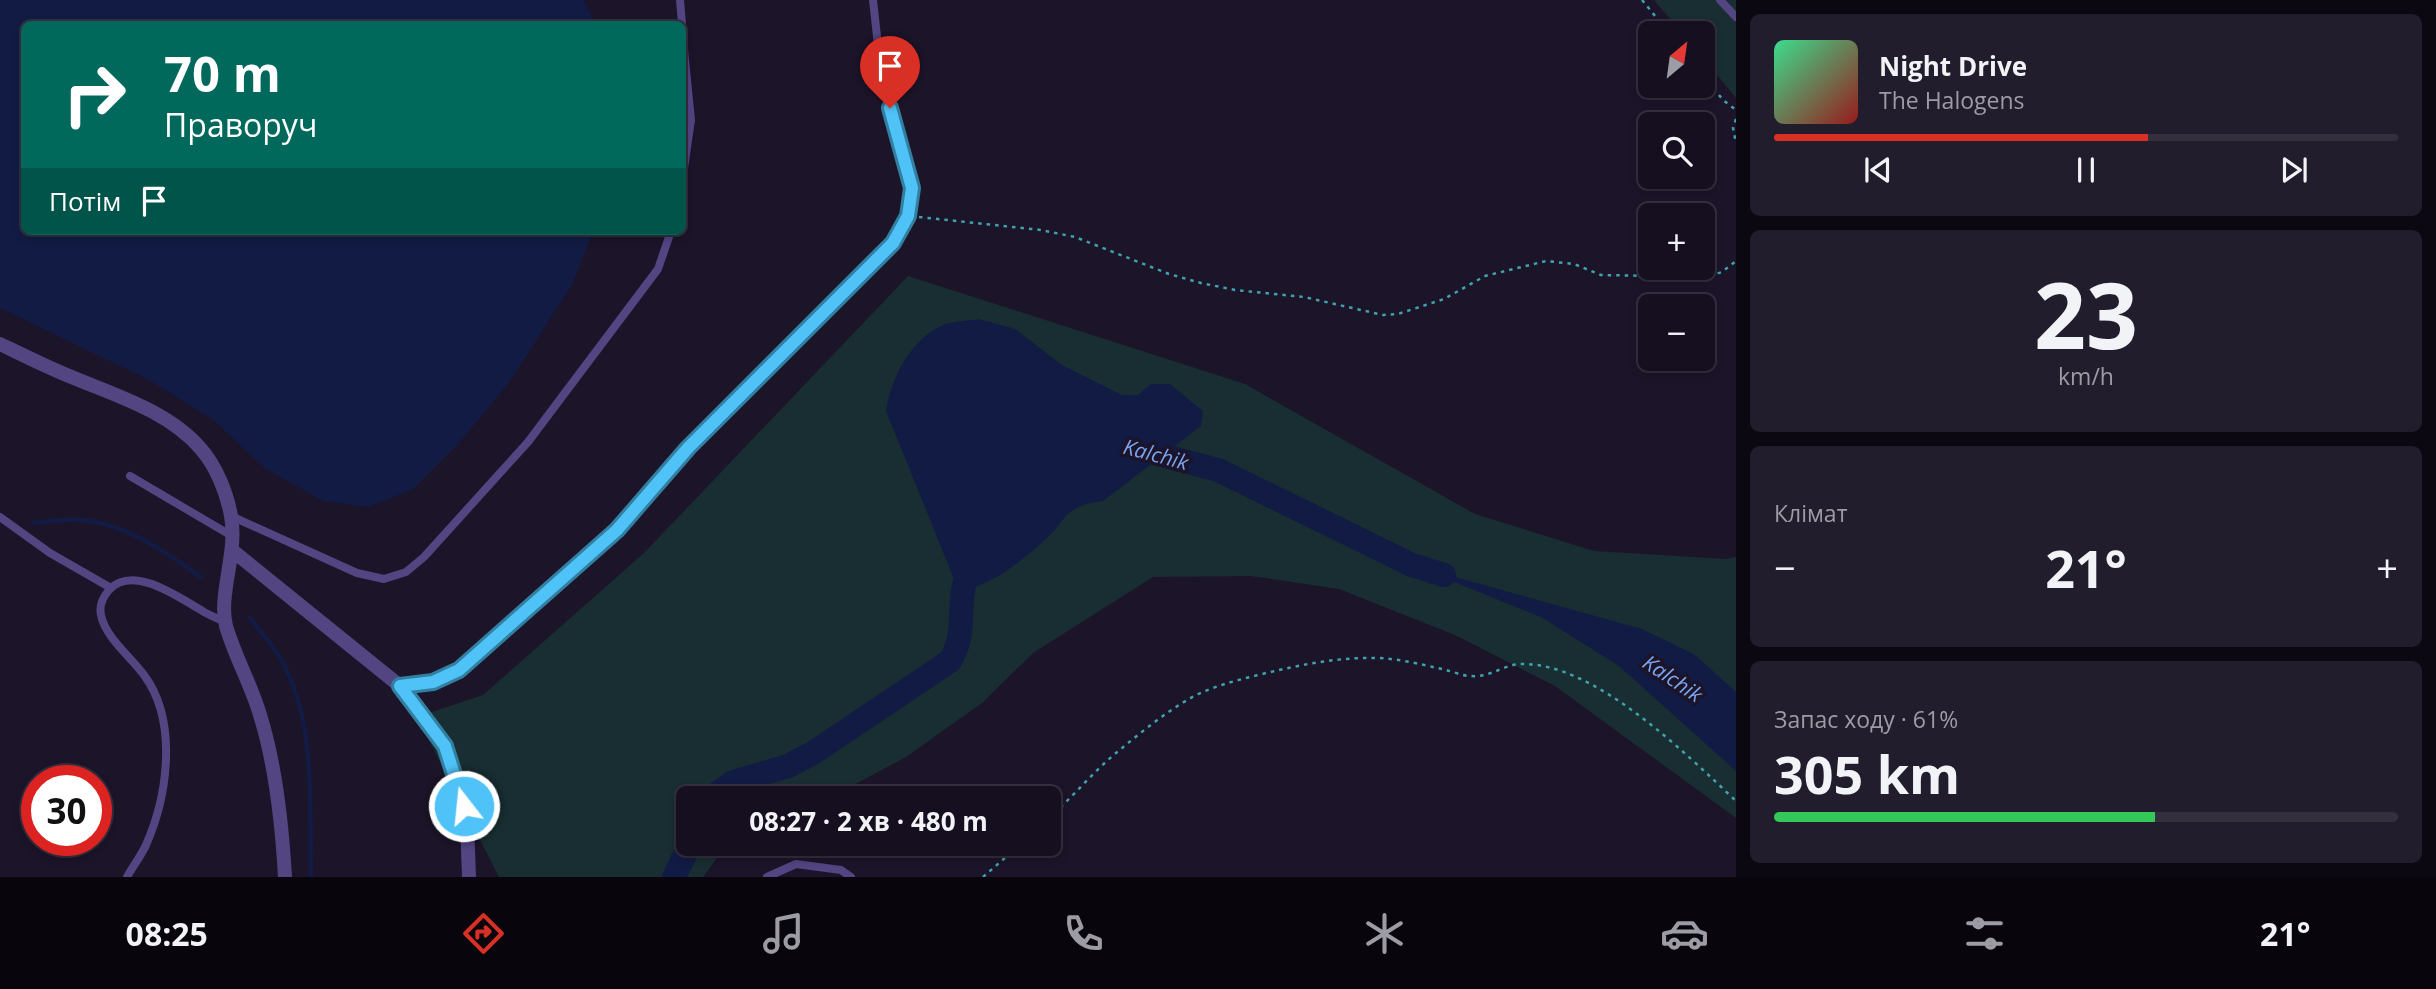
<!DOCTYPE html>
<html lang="uk">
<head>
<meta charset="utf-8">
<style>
  :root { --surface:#150f1f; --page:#221d2c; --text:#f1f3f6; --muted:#9d9ca4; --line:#342f3d; --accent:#d93025 }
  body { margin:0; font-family:"Open Sans",sans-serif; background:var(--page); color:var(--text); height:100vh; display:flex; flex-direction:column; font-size:26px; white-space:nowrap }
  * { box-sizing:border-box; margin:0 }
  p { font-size:23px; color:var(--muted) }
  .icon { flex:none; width:38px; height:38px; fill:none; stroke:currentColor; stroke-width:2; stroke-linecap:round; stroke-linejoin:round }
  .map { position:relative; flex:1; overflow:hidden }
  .panel { display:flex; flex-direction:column; gap:14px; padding:14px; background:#0c0811; width:700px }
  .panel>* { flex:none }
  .banner { position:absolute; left:21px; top:21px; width:665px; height:214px; border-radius:10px; box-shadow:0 4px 10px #0003,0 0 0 2px var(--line); background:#00695c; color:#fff; overflow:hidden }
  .needle { width:46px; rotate:29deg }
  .fabs { position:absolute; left:1638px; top:21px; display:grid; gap:14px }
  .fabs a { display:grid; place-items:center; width:77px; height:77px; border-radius:10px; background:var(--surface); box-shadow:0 4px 10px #0003,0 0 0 2px var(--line); font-size:35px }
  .speed { position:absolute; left:21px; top:765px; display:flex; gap:14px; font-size:35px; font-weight:700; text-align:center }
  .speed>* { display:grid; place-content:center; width:91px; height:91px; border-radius:50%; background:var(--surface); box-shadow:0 4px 10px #0003,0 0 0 2px var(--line); line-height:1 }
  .speed .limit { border:10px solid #d22; background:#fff; color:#111 }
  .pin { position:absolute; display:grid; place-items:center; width:60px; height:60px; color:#fff; margin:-72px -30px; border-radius:50% 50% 50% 0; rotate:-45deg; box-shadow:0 0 7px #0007 }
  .pin .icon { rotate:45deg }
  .me { position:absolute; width:77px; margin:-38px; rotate:344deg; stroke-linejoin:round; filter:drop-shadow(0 0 5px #0008) }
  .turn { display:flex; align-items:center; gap:24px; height:147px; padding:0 28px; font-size:32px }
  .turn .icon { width:91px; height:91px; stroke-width:2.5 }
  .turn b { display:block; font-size:49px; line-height:60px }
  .then { display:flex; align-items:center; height:66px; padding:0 28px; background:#0003; gap:14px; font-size:26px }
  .big { font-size:52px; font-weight:700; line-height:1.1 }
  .panel .card { flex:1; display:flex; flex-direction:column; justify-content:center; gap:10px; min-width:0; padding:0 24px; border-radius:10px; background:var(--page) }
  .panel .dial { align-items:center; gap:0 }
  .dial b { font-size:91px; line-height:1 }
  .song { display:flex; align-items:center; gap:21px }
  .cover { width:84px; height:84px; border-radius:10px; background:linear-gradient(135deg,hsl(150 70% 55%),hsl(0 70% 35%)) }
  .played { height:7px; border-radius:4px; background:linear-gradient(90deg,var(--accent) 60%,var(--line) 60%) }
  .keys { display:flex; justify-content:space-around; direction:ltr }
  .heat { display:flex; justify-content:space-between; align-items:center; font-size:38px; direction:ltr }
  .charge { height:10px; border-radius:5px; background:linear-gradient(90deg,#34c759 61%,var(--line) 0) }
  .trip { position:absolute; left:676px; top:786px; width:385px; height:70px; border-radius:10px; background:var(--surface); box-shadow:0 4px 10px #0003,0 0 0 2px var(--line); font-weight:700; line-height:70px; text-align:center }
  .menu { display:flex; height:112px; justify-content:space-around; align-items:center; background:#08060c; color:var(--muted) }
  .menu .icon { width:49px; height:49px }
  .menu .current { color:var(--accent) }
  .menu b { font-size:32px; color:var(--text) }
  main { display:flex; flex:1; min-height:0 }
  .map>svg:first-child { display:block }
  .green { fill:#182e32 }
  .water { fill:#121b44 }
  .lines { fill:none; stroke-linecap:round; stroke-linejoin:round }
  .stream { stroke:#121b44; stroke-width:4.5 }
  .river { stroke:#121b44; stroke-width:24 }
  .path { stroke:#40a2af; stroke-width:2.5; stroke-dasharray:3.5 5; stroke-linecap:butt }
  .service { stroke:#524582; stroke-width:8 }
  .minor { stroke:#524582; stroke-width:14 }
  .route-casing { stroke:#337fa1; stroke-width:18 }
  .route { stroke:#4fc3f7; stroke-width:12 }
  .labels { text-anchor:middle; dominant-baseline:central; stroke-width:7; stroke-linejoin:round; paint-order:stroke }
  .water-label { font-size:21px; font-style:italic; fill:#7aa4ef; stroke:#1c1429 }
</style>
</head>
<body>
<main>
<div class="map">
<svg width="1736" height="877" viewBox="0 0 1736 877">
  <rect width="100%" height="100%" fill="#1c1429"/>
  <!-- green -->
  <path class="green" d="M1654,0H1736V98L1703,58V33H1682Z
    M908,276L1245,384L1475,514L1594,551L1726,559L1736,557V818L1555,686L1455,635L1339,589L1251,576L1153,577L1033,653L982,703L906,757L829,798H688V844H744L717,858L703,877H499L417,717L483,695L645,552Z"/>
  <!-- water -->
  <path class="water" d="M0,0H584L595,24H24V231H593L572,285L508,384L459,443L413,489L369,507L323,501L266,469L212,419L149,380L0,308Z
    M979,319L1015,329L1062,365L1122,395H1138L1151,384H1170L1203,411L1201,426L1103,501C1090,503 1078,505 1068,514C1061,520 1057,529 1050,535C1030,554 992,587 963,589L954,579L886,411C891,378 910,341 941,326C951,321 968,321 979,319Z
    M1412,565L1642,629L1695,655L1736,692V771L1619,666L1541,617Z"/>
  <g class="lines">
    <!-- stream -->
    <path class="stream" d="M33,523C49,522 67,518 83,520C129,525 165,552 201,577
      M250,618C260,632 274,646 282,661C317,725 309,806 311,877"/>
    <!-- river -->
    <path class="river" d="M1132,447L1218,470L1412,565L1444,575
      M711,798L733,782L788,766L813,753L950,661C965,636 959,617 963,590C965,579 970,568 973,557
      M674,877L690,844"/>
    <!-- path -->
    <path class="path" d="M1642,0L1669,33
      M1703,75L1723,100L1736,110
      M1736,119L1733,128L1736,143
      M919,217L1041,230L1075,237L1169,274L1201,283L1235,290L1304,297L1383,315L1398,314L1444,299L1485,276L1546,261L1574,264L1601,275L1706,277L1722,272L1736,261
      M1048,819C1072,798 1092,773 1116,753C1139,734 1163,714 1189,699C1210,687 1234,681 1258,675C1299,665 1336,657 1378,658C1401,659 1424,665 1446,670C1454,672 1463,676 1471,676C1490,678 1504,664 1522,664C1595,663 1685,753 1736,801
      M983,877L1021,844"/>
    <!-- service -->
    <path class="service" d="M680,0L682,24
      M1720,0L1736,17
      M682,30L691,120L682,182
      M130,476L232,536
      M231,516L357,573L384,579L406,572L424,557L528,442L658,269L671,231
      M0,517L50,553L111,588
      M400,686L433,683L459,670L617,530L688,448L893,243L908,216L912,188L906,161L882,82L873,0
      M127,877C133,866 141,856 146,845C168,795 178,721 144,675C131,657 105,637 101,615C99,606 103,597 109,590C133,564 178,597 201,610C208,615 217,618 225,622
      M767,877L796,864L841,870L851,877"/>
    <!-- minor -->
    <path class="minor" d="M0,344C21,354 41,364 62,373C108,393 167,409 201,449C216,466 227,493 231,516C238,552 218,595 226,626C235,657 251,684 260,715C276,766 282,824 285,877
      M233,551L400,686L445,746L460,788L467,823L469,877"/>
  </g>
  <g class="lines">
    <defs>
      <path id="route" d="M464,806L445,746L400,686L433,682L459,670L617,530L688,448L893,243L908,216L912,188L890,108"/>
    </defs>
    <!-- route casing -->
    <use href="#route" class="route-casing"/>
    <!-- route -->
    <use href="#route" class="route"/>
  </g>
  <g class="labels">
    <!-- water labels -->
    <g class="water-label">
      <text transform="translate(1156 454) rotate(15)">Kalchik</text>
      <text transform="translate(1673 678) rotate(34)">Kalchik</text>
    </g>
  </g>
</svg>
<div class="fabs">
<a><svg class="needle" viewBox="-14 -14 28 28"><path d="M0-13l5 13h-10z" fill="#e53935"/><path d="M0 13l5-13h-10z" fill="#9d9ca4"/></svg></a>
<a><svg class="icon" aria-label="search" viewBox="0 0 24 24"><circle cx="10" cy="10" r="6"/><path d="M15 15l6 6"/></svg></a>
<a>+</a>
<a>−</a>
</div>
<div class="speed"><div class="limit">30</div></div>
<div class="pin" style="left:890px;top:108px;background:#d93025"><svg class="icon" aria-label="arrive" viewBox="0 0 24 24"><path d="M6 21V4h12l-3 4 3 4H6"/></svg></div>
<svg class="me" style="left:464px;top:806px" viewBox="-20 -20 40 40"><circle r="17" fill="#4fc3f7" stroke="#fff" stroke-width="3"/><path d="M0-11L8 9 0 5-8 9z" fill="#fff"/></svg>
<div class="trip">08:27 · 2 хв · 480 m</div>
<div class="banner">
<div class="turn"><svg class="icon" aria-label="right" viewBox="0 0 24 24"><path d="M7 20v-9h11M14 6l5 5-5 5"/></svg><div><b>70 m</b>Праворуч</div></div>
<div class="then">Потім<svg class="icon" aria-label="arrive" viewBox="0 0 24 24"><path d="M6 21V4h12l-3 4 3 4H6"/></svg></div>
</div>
</div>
<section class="panel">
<div class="card">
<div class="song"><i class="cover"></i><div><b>Night Drive</b><p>The Halogens</p></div></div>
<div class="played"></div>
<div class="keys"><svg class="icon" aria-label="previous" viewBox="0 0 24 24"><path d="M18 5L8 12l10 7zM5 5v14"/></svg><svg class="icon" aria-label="pause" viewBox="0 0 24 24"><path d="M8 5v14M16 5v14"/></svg><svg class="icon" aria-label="next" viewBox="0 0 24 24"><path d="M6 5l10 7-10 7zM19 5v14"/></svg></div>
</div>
<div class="card dial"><b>23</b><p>km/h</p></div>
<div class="card"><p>Клімат</p>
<div class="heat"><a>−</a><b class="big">21°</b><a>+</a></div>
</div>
<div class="card"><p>Запас ходу · 61%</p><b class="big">305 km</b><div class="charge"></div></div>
</section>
</main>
<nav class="menu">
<b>08:25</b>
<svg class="icon current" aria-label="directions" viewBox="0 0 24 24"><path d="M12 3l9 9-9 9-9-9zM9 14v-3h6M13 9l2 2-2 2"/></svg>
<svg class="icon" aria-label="music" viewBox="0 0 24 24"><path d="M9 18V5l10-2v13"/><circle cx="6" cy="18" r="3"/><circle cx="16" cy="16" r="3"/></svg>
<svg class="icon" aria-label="phone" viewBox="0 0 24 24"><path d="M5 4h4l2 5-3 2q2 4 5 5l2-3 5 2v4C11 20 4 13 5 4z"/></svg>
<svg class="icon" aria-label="climate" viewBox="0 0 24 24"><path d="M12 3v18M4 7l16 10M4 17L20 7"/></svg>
<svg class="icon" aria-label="car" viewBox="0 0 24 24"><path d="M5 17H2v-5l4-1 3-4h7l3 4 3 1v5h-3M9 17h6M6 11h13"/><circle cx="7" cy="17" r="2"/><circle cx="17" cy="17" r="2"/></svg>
<svg class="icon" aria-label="filters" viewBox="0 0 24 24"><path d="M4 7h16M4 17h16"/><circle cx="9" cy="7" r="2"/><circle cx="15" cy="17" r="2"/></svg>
<b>21°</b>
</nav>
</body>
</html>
